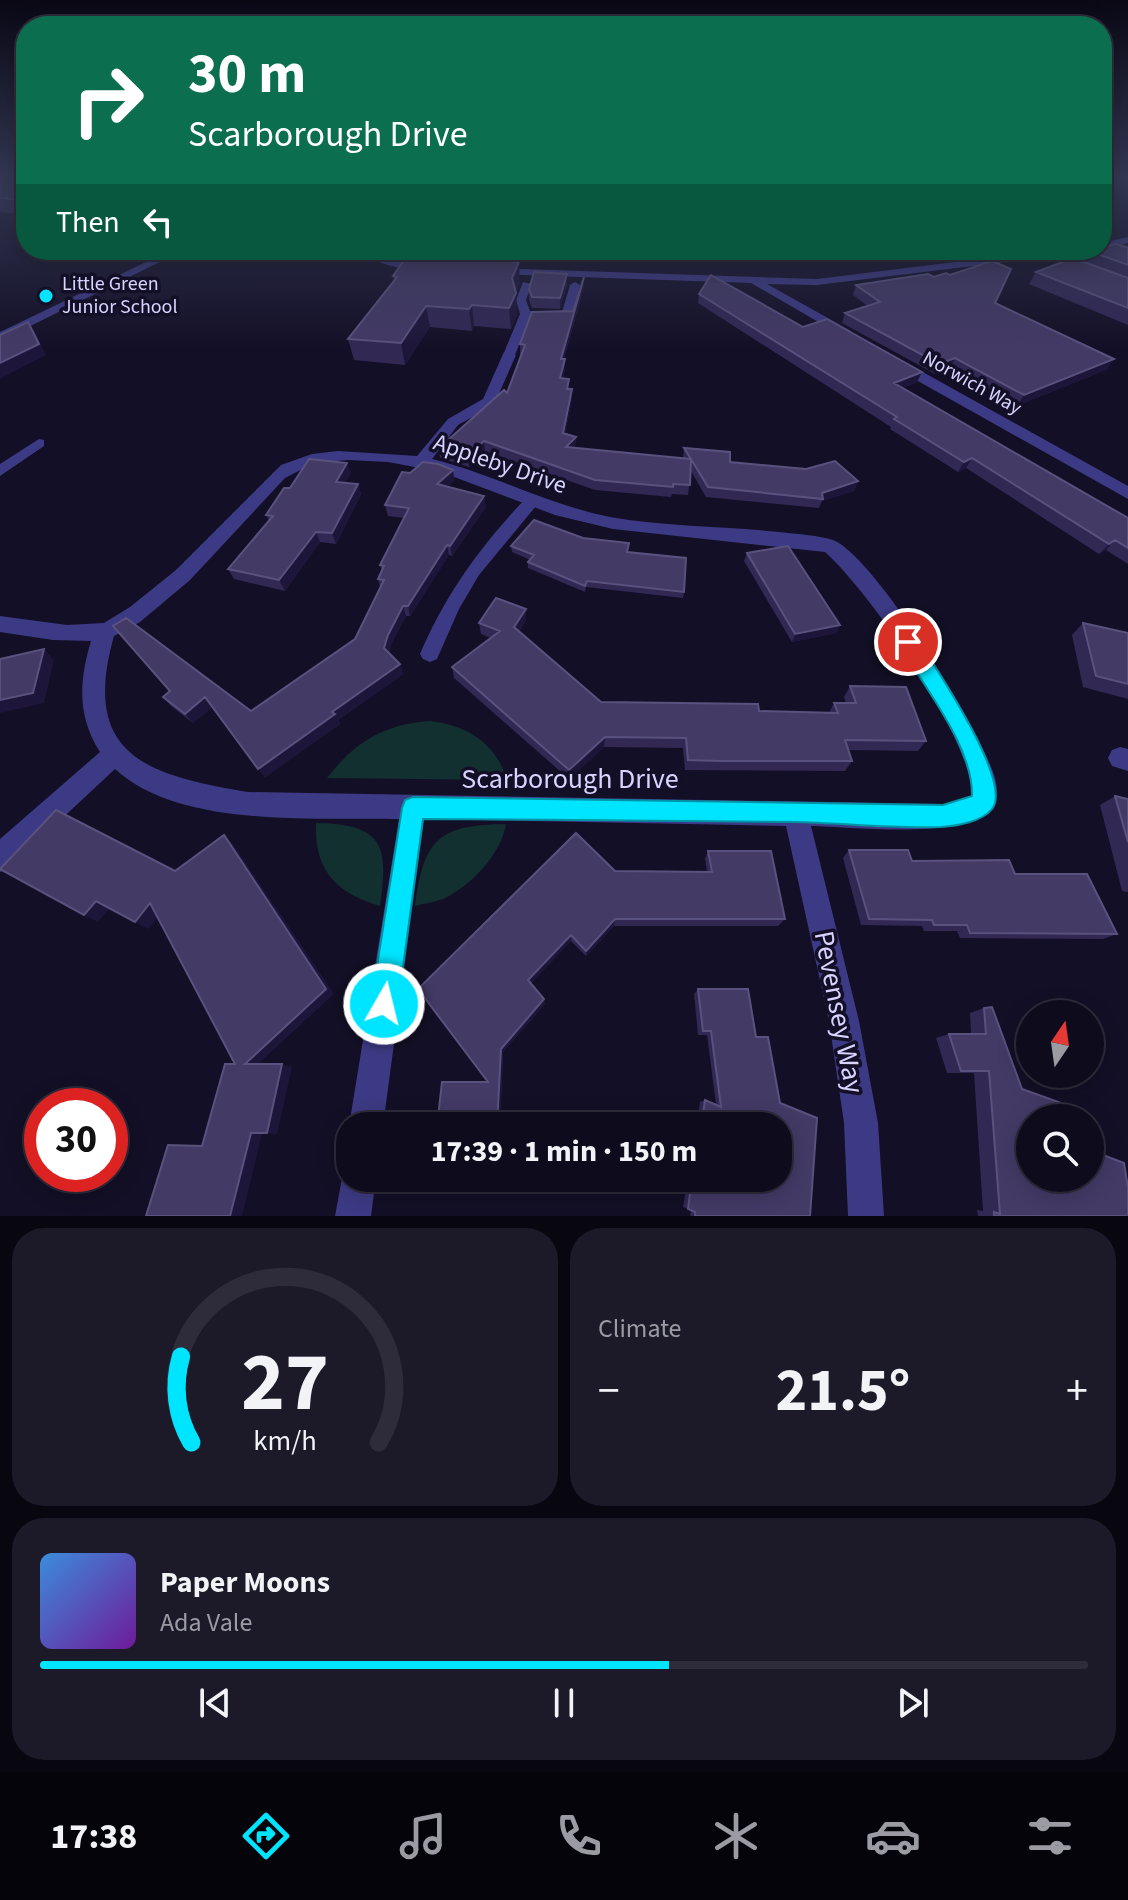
<!DOCTYPE html>
<html lang="en">
<head>
<meta charset="utf-8">
<style>
  :root { --surface:#0e0b1c; --page:#1c1929; --text:#f1f3f6; --muted:#9b9ba3; --line:#2e2b3b; --accent:#00e5ff }
  body { margin:0; font-family:"Source Sans 3",sans-serif; background:var(--page); color:var(--text); height:100vh; display:flex; flex-direction:column; font-size:30px; white-space:nowrap }
  * { box-sizing:border-box; margin:0 }
  p { font-size:26px; color:var(--muted) }
  .icon { flex:none; width:44px; height:44px; fill:none; stroke:currentColor; stroke-width:2; stroke-linecap:round; stroke-linejoin:round }
  .map { position:relative; height:1216px; overflow:hidden }
  .sheet { display:flex; flex-direction:column; gap:12px; padding:12px; background:#08060f; flex:1 }
  .sheet>* { flex:none }
  .banner { position:absolute; left:16px; top:16px; width:1096px; height:244px; border-radius:32px; box-shadow:0 4px 20px #0003,0 0 0 2px var(--line); background:#0b6e4f; color:#fff; overflow:hidden }
  .needle { width:52px; rotate:13deg }
  .buttons { position:absolute; left:1016px; top:1000px; display:grid; gap:16px }
  .buttons a { display:grid; place-items:center; width:88px; height:88px; border-radius:50%; background:var(--surface); box-shadow:0 4px 20px #0003,0 0 0 2px var(--line); font-size:40px }
  .speed { position:absolute; left:24px; top:1088px; display:flex; gap:16px; font-size:40px; font-weight:700; text-align:center }
  .speed>* { display:grid; place-content:center; width:104px; height:104px; border-radius:50%; background:var(--surface); box-shadow:0 4px 20px #0003,0 0 0 2px var(--line); line-height:1 }
  .speed .limit { border:12px solid #d22; background:#fff; color:#111 }
  .pin { position:absolute; display:grid; place-items:center; width:68px; height:68px; color:#fff; margin:-34px; border:4px solid #fff; border-radius:50%; box-shadow:0 2px 8px #0007 }
  .me { position:absolute; width:88px; margin:-44px; rotate:8deg; stroke-linejoin:round; filter:drop-shadow(0 0 6px #0008) }
  .turn { display:flex; align-items:center; gap:28px; height:168px; padding:0 40px; font-size:36px }
  .turn .icon { width:104px; height:104px; stroke-width:2.5 }
  .turn b { display:block; font-size:56px; line-height:68px }
  .then { display:flex; align-items:center; height:76px; padding:0 40px; background:#0003; gap:16px; font-size:30px }
  .big { font-size:60px; font-weight:700; line-height:1.1 }
  .sheet .widget { flex:1; display:flex; flex-direction:column; justify-content:center; gap:12px; min-width:0; padding:0 28px; border-radius:32px; background:var(--page) }
  .sheet .dial { align-items:center; gap:0 }
  .dial svg { height:208px; overflow:visible; fill:none; stroke:var(--line); stroke-width:7; stroke-linecap:round; text-anchor:middle }
  .dial text { fill:var(--text); stroke:none }
  .song { display:flex; align-items:center; gap:24px }
  .cover { width:96px; height:96px; border-radius:12px; background:linear-gradient(135deg,hsl(210 70% 55%),hsl(280 70% 35%)) }
  .played { height:8px; border-radius:4px; background:linear-gradient(90deg,var(--accent) 60%,var(--line) 60%) }
  .keys { display:flex; justify-content:space-around; direction:ltr }
  .heat { display:flex; justify-content:space-between; align-items:center; font-size:44px; direction:ltr }
  .sheet .tiles { flex:1; display:grid; gap:12px; grid-template-columns:1fr 1fr }
  .widget:last-child { grid-column:span 2 }
  .trip { position:absolute; left:336px; top:1112px; width:456px; height:80px; border-radius:32px; background:var(--surface); box-shadow:0 4px 20px #0003,0 0 0 2px var(--line); font-weight:700; line-height:80px; text-align:center }
  .tabs { display:flex; height:128px; justify-content:space-around; align-items:center; background:#06040b; color:var(--muted) }
  .tabs .icon { width:56px; height:56px }
  .tabs .active { color:var(--accent) }
  .tabs b { font-size:36px; color:var(--text) }
  .map>svg:first-child { display:block }
  .green { fill:#12302f }
  .lines { fill:none; stroke-linecap:round; stroke-linejoin:round }
  .lane { fill:#3d3a85; fill-rule:evenodd }
  .street { fill:#3d3a85; fill-rule:evenodd }
  .wall { fill:#312854 }
  .shaded-wall { fill:#1d163a }
  .building { fill:#433a66; stroke:#5a527e; stroke-width:2 }
  .route { fill:#00e5ff; stroke:#0095a6; stroke-width:2 }
  .poi-dot { fill:#00e5ff; stroke:#130f26; stroke-width:3 }
  .labels { text-anchor:middle; dominant-baseline:central; stroke-width:7; stroke-linejoin:round; paint-order:stroke }
  .far-poi-label { font-size:20px; fill:#d9d4ff; stroke:#130f26; text-anchor:start }
  .far-street-label { font-size:20px; fill:#d9d4ff; stroke:#130f26 }
  .street-label { font-size:24px; fill:#d9d4ff; stroke:#130f26 }
  .near-street-label { font-size:28px; fill:#d9d4ff; stroke:#130f26 }
</style>
</head>
<body>
<div class="map">
<svg width="1128" height="1216" viewBox="0 0 1128 1216">
  <rect width="100%" height="100%" fill="#130f26"/>
  <!-- green -->
  <path class="green" d="M430,721C467,725 496,743 507,780L327,778C355,742 384,724 430,721Z
    M316,823C383,824 389,845 380,906C336,893 314,870 316,823Z
    M506,824C501,854 473,883 447,897C438,902 425,903 415,906C424,839 438,825 506,824Z"/>
  <g class="lines">
    <!-- lane -->
    <path class="lane" d="M523,282L532,284L526,300L530,311L562,312L570,285L575,282L580,285L571,318H530L515,355L509,359L503,355L520,314L516,300Z
      M39,439L44,440V446L0,476V464Z
      M533,495L541,500L479,575L459,609L437,659L430,662L423,659L420,654C446,593 482,544 528,496Z"/>
    <!-- street -->
    <path class="street" d="M1128,237V243L1102,249V243Z
      M171,250H184L0,341V332Z
      M350,250H366L432,268C418,277 364,259 350,250Z
      M1053,250H1085L1080,253L817,285L767,284L851,331V337L846,338L751,283L494,274L488,271L494,268L817,279Z
      M504,352L516,355L494,405L458,425L432,459C493,474 549,505 610,517C666,527 723,526 779,532C796,534 817,535 833,540C875,556 982,733 995,778C998,789 999,805 990,812C957,839 854,827 811,826L859,1021L878,1123L884,1216H848L844,1123L829,1021L786,826L424,819L383,1126H349L399,819C316,817 180,829 115,769L9,868L0,872V839L100,752C77,716 79,681 91,641L53,640L0,632V616L67,625L104,623L130,607L176,570L281,465L312,454L338,451L417,456L448,419L483,399ZM348,460L388,462L441,472L555,515L613,529L825,552C868,590 973,739 972,796L943,804L248,792C147,775 80,756 114,636L140,622L190,580L285,478L314,463Z
      M893,361H903L1128,486V499L893,367Z
      M1120,747L1128,749V771L1112,766L1108,758L1112,750Z
      M350,1164V1178H376L371,1216H335L342,1178Z"/>
  </g>
  <!-- wall -->
  <path class="wall" d="M26,179V215L0,212V184Z
    M1126,247H1128V325L1029,284L1036,272L1086,263L1092,252Z
    M496,257V260L520,282L516,293L517,314L511,329L474,326L472,331L430,327L405,365L354,360L348,339L394,281L393,276Z
    M950,275L995,303L1108,369L1018,405L950,368L935,374L842,323L845,313L868,306L853,295L856,285Z
    M567,285L560,309L532,308L529,300V289Z
    M584,286L564,359L565,369L563,378L569,389H572V399L565,433L576,437L575,446L574,448L683,458L684,448L730,462L858,481L854,491L822,501L819,508L706,497L691,471L688,495L672,494L671,497L595,490L485,451L469,467L440,458L439,448L507,393L522,354H520V344L573,311Z
    M699,294L803,327L922,372L917,382L902,388L1128,518V564L1106,550L1099,554L966,468L958,472L890,429L891,427L698,303Z
    M453,470L454,480L447,487L486,507L452,556L449,555L410,616H406L391,644L389,653L400,664L403,674L338,720L340,724L265,777L212,707L193,723L171,706L163,697L251,711L355,639L380,587L378,579L382,571L380,565L404,518L388,516L385,505L410,473Z
    M351,473L345,483L358,484L361,494L336,544L320,542L285,591L234,579L228,569L269,521L266,515L290,488Z
    M583,538L628,552L684,592L683,598L586,587L585,592L528,568V562L530,560L512,552L511,546Z
    M747,553L840,625L836,633L792,642L744,561Z
    M526,620L519,632L601,702L759,711L829,713L834,703H846L844,697L850,686L926,741L918,751L848,750L852,761L845,771L685,770L683,748L604,747L569,779L454,678L452,667L491,638L481,634L479,623Z
    M1083,623L1128,633V699L1083,687L1072,635Z
    M1115,796L1128,799V892L1122,891L1100,805Z
    M849,850L912,861L1015,874L1117,934L1103,939L960,938L957,931H924L922,926L861,925L843,858Z
    M708,851L785,919L778,926H614L586,956L571,941L531,983L545,1004L503,1052L500,1126H437L488,1082L418,989L615,871L707,872L705,858Z
    M698,989L756,1037L780,1103L810,1216H690L691,1210L683,1207L688,1178H778V1126H696L700,1102L705,1100L716,1104L707,1035H698L694,994Z
    M984,1008L1030,1118L1128,1216H978L977,1210L983,1211L974,1073H947L936,1038L949,1034H971L970,1013Z"/>
  <!-- shaded-wall -->
  <path class="shaded-wall" d="M519,262L520,282L514,296L516,293L517,314L511,329L509,308L512,278Z
    M567,274V285L560,309V298Z
    M584,277V286L561,368V359Z
    M472,305L474,326L472,331L469,309Z
    M426,306L430,327L405,365L401,343Z
    M28,322L36,334L46,355L0,379V363Z
    M955,358L950,368L935,374L939,364Z
    M565,359V369L560,388V378Z
    M1114,359L1108,369L1018,405L1024,395Z
    M922,372L917,382L889,393L894,383Z
    M572,389V399L563,442V433Z
    M576,437L575,446L566,457V447Z
    M484,441L485,451L469,467L467,457Z
    M972,458L966,468L958,472L964,462Z
    M347,463L351,473L340,492L336,482Z
    M453,470L454,480L439,495L437,484Z
    M858,481L854,491L822,501L823,499L822,493Z
    M358,484L361,494L336,544L332,533Z
    M484,496L486,507L452,556L450,546Z
    M316,532L320,542L285,591L279,580Z
    M1115,540L1106,550L1099,554L1109,544Z
    M447,545L449,555L410,616L408,606Z
    M403,606L406,616L391,644L387,658L384,648L388,635Z
    M526,609V620L515,639L514,627Z
    M840,625L836,633L792,642L795,634Z
    M44,649L54,660L44,703L0,713V700Z
    M400,664L403,674L338,720L340,724L265,777L258,769L332,712Z
    M205,697L213,707L193,723L185,714Z
    M605,737L604,747L569,779V770Z
    M224,835L233,844L334,994L255,1067L245,1064Z
    M96,901L110,908L98,922L84,915Z
    M150,903L163,910L148,929L135,922Z
    M615,919L614,926L586,956V951Z
    M571,935V941L529,985L528,980Z
    M544,999L545,1004L503,1052L500,1126H497L501,1049Z
    M282,1064L292,1067L277,1134L267,1133Z
    M251,1133L262,1134L242,1216H230Z"/>
  <!-- building -->
  <path class="building" d="M12,179H26V201L0,198V184Z
    M1116,244L1126,247H1128V265L1092,252L1102,250V248Z
    M410,252L496,257L495,260L519,262L512,278L516,293L509,308L472,305L469,309L426,306L401,343L348,339L397,277L393,276Z
    M1073,258L1128,278V308L1036,272Z
    M992,261L1011,269L995,303L1114,359L1024,395L955,358L939,364L845,313L880,302L856,285L928,274L934,277L946,273L950,275Z
    M534,272L567,274L560,298L532,297L529,289Z
    M711,275L803,327L827,319L922,372L894,383L1128,518V548L1115,540L1109,544L972,458L964,462L894,419L897,417L699,294Z
    M584,277L561,359H565L560,378L569,379L567,389H572L563,433L576,437L566,447L691,459L684,448L730,452V462L806,469L835,461L858,481L822,493L823,499L708,487L691,459L690,485L673,484V487L595,480L484,441L467,457L439,448L504,390L507,393L525,345L520,344L532,312L573,311Z
    M28,322L39,344L0,363V335Z
    M309,459L347,463L336,482L358,484L332,533L316,532L279,580L228,569L273,516L266,515L284,488H290Z
    M423,462L438,464L453,470L437,484L484,496L450,546L447,545L408,606H403L388,635L384,648L400,664L332,712L335,714L258,769L205,697L185,714L163,697L170,691L113,626L126,618L251,711L355,639L384,580L378,579L384,566L380,565L409,508L385,505L402,472L410,473Z
    M534,520L583,538L629,543L627,552L686,558L684,592L587,581L585,586L528,562L534,555L511,546Z
    M788,546L840,625L795,634L747,553Z
    M496,598L526,609L514,627L601,702L758,704L759,711L838,713L834,703H856L850,686L906,687L926,741L845,740L852,761H720L688,760L686,738L605,737L569,770L452,667L500,631L479,623Z
    M1083,623L1128,633V684L1096,676Z
    M44,649L33,693L0,700V659Z
    M1115,796L1128,799V842Z
    M56,810L175,871L224,835L326,989L245,1064H282L267,1133H251L230,1216H146L168,1145L202,1146L225,1064H235L150,903L135,922L96,901L84,915L0,869Z
    M576,833L615,871L712,872L708,851H771L785,919H615L586,951L571,935L528,980L544,999L501,1049L497,1126H437L442,1082H488L418,989Z
    M849,850H908L912,861L1009,860L1015,874H1087L1117,934L970,933L967,925H934L932,920L869,919Z
    M698,989H748L756,1037H768L780,1103L817,1118L810,1216H695V1212L688,1209L692,1178H778V1126H701L705,1100L721,1107L711,1031H703Z
    M992,1007L1022,1089L1075,1108L1077,1118H1030V1178H1090V1150L1124,1163L1128,1188V1216H994V1212L1000,1214L989,1071H961L949,1034H986L984,1008Z"/>
  <!-- sky -->
  <linearGradient id="sky" x2="0" y2="1"><stop stop-color="#0a0815"/><stop offset="0.51" stop-color="#333752"/><stop offset="1" stop-color="#333752" stop-opacity="0"/></linearGradient>
  <rect width="1128" height="349" fill="url(#sky)"/>
  <!-- route -->
  <path class="route" d="M908,634L915,636C932,662 1014,782 992,809C982,822 956,826 941,827C893,829 843,823 795,822C671,820 547,820 423,819L398,1004L394,1014L384,1018L375,1014L371,1004L402,808L405,800L413,797L943,805L972,796C973,744 922,687 899,642L901,636Z"/>
  <!-- markers -->
  <circle class="poi-dot" cx="46" cy="296" r="8"/>
  <g class="labels">
    <!-- far-poi labels -->
    <g class="far-poi-label">
      <text x="62" y="284">Little Green<tspan x="62" dy="23">Junior School</tspan></text>
    </g>
    <!-- far-street labels -->
    <g class="far-street-label">
      <text transform="translate(972 383) rotate(29)">Norwich Way</text>
    </g>
    <!-- street labels -->
    <g class="street-label">
      <text transform="translate(500 464) rotate(19)">Appleby Drive</text>
    </g>
    <!-- near-street labels -->
    <g class="near-street-label">
      <text x="570" y="779">Scarborough Drive</text>
      <text transform="translate(839 1012) rotate(79)">Pevensey Way</text>
    </g>
  </g>
</svg>
<div class="buttons">
<a><svg class="needle" viewBox="-14 -14 28 28"><path d="M0-13l5 13h-10z" fill="#e53935"/><path d="M0 13l5-13h-10z" fill="#9b9ba3"/></svg></a>
<a><svg class="icon" aria-label="search" viewBox="0 0 24 24"><circle cx="10" cy="10" r="6"/><path d="M15 15l6 6"/></svg></a>
</div>
<div class="speed"><div class="limit">30</div></div>
<div class="pin" style="left:908px;top:642px;background:#d93025"><svg class="icon" aria-label="arrive" viewBox="0 0 24 24"><path d="M6 21V4h12l-3 4 3 4H6"/></svg></div>
<svg class="me" style="left:384px;top:1004px" viewBox="-20 -20 40 40"><circle r="17" fill="#00e5ff" stroke="#fff" stroke-width="3"/><path d="M0-11L8 9 0 5-8 9z" fill="#fff"/></svg>
<div class="trip">17:39 · 1 min · 150 m</div>
<div class="banner">
<div class="turn"><svg class="icon" aria-label="right" viewBox="0 0 24 24"><path d="M7 20v-9h11M14 6l5 5-5 5"/></svg><div><b>30 m</b>Scarborough Drive</div></div>
<div class="then">Then<svg class="icon" aria-label="left" viewBox="0 0 24 24"><path d="M17 20v-9H6M10 6l-5 5 5 5"/></svg></div>
</div>
</div>
<section class="sheet">
<div class="tiles">
<div class="widget dial"><svg viewBox="0 0 100 80">
<path d="M14 69A42 42 0 1 1 86 69"/>
<path d="M14 69A42 42 0 0 1 10 36" stroke="#00e5ff"/>
<text x="50" y="56" font-size="32" font-weight="700">27</text>
<text x="50" y="72" font-size="11">km/h</text>
</svg></div>
<div class="widget"><p>Climate</p>
<div class="heat"><a>−</a><b class="big">21.5°</b><a>+</a></div>
</div>
<div class="widget">
<div class="song"><i class="cover"></i><div><b>Paper Moons</b><p>Ada Vale</p></div></div>
<div class="played"></div>
<div class="keys"><svg class="icon" aria-label="previous" viewBox="0 0 24 24"><path d="M18 5L8 12l10 7zM5 5v14"/></svg><svg class="icon" aria-label="pause" viewBox="0 0 24 24"><path d="M8 5v14M16 5v14"/></svg><svg class="icon" aria-label="next" viewBox="0 0 24 24"><path d="M6 5l10 7-10 7zM19 5v14"/></svg></div>
</div>
</div>
</section>
<nav class="tabs">
<b>17:38</b>
<svg class="icon active" aria-label="directions" viewBox="0 0 24 24"><path d="M12 3l9 9-9 9-9-9zM9 14v-3h6M13 9l2 2-2 2"/></svg>
<svg class="icon" aria-label="music" viewBox="0 0 24 24"><path d="M9 18V5l10-2v13"/><circle cx="6" cy="18" r="3"/><circle cx="16" cy="16" r="3"/></svg>
<svg class="icon" aria-label="phone" viewBox="0 0 24 24"><path d="M5 4h4l2 5-3 2q2 4 5 5l2-3 5 2v4C11 20 4 13 5 4z"/></svg>
<svg class="icon" aria-label="climate" viewBox="0 0 24 24"><path d="M12 3v18M4 7l16 10M4 17L20 7"/></svg>
<svg class="icon" aria-label="car" viewBox="0 0 24 24"><path d="M5 17H2v-5l4-1 3-4h7l3 4 3 1v5h-3M9 17h6M6 11h13"/><circle cx="7" cy="17" r="2"/><circle cx="17" cy="17" r="2"/></svg>
<svg class="icon" aria-label="filters" viewBox="0 0 24 24"><path d="M4 7h16M4 17h16"/><circle cx="9" cy="7" r="2"/><circle cx="15" cy="17" r="2"/></svg>
</nav>
</body>
</html>
